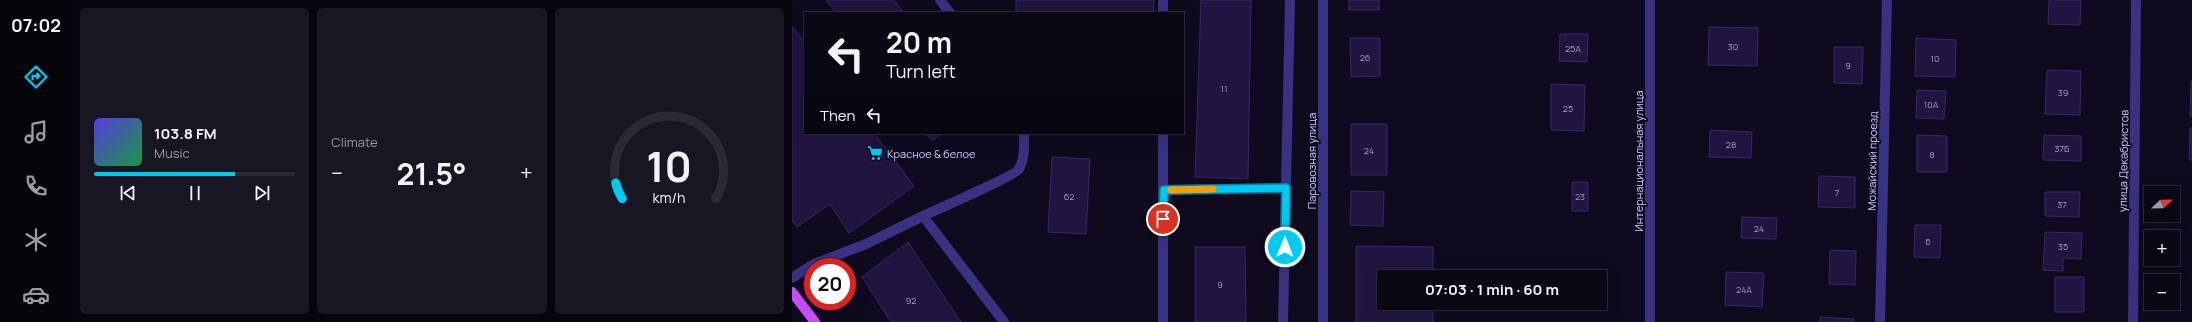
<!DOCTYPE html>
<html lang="en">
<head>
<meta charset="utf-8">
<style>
  :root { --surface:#0b0816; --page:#191623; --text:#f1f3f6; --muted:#9a9aa1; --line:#2b2935; --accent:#00c9f2 }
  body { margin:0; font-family:Manrope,sans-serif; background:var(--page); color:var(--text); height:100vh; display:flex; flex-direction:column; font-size:15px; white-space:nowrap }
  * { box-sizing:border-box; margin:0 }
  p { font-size:13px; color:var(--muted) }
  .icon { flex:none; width:22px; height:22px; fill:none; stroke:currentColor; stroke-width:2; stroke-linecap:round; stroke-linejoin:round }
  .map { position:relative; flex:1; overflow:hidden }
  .sheet { display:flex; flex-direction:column; gap:8px; padding:8px; background:#06040c; width:720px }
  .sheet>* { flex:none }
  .hud { position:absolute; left:12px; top:12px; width:380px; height:122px; border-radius:0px; box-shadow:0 4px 16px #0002,0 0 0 1px var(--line); background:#0b0816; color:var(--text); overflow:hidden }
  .needle { width:26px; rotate:68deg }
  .buttons { position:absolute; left:1352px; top:186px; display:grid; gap:8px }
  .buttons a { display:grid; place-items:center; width:36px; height:36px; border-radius:0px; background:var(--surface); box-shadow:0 4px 16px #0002,0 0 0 1px var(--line); font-size:20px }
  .speed { position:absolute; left:12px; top:258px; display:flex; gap:8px; font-size:20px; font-weight:700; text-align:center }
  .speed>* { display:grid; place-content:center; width:52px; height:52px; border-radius:50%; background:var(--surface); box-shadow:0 4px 16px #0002,0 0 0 1px var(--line); line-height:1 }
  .speed .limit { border:6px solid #d22; background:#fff; color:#111 }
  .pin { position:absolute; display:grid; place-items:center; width:34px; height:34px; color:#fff; margin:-17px; border:2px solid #fff; border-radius:50%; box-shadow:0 1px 4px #0007 }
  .me { position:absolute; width:44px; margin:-22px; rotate:1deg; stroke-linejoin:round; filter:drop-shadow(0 0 3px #0008) }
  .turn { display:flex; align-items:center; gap:14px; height:84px; padding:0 16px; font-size:18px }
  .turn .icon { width:52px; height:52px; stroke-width:2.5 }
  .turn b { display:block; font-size:28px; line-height:34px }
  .then { display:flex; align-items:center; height:38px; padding:0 16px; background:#0003; gap:8px; font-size:15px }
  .big { font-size:30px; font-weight:700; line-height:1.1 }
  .sheet .tile { flex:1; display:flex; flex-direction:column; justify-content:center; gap:6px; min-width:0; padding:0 14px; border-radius:6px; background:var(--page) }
  .sheet .dial { align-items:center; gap:0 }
  .dial svg { height:104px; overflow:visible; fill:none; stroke:var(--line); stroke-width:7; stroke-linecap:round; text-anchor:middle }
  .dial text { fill:var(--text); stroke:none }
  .song { display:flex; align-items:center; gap:12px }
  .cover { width:48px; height:48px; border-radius:6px; background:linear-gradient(135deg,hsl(250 70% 55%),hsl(140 70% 35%)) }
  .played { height:4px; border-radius:2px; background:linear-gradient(90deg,var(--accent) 70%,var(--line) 70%) }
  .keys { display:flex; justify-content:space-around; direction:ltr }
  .heat { display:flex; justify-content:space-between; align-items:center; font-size:22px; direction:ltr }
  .sheet .tiles { flex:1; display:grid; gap:8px; grid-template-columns:repeat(3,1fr) }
  .trip { position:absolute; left:585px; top:270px; width:230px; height:40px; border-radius:0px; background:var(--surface); box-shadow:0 4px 16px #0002,0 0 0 1px var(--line); font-weight:700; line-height:40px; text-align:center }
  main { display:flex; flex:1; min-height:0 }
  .dock { display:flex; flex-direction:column; width:72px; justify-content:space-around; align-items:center; background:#040309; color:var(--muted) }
  .dock .icon { width:28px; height:28px }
  .dock .current { color:var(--accent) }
  .dock b { font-size:18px; color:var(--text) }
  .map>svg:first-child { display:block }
  .building { fill:#211540; stroke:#38256e }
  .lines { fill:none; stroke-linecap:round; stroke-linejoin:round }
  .minor { stroke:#3a3181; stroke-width:10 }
  .major { stroke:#c94eff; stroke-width:10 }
  .route-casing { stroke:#00839d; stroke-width:10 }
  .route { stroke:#00c9f2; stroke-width:7 }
  .slow { stroke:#f59e0b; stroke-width:7 }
  .labels { text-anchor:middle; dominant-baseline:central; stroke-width:4; stroke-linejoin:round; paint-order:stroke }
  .number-label { font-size:9px; fill:#a59acf }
  .poi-label { font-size:11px; fill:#d1c7ff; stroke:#0f0a1e; text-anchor:start }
  .street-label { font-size:11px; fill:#d1c7ff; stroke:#0f0a1e }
</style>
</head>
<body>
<main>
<nav class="dock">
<b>07:02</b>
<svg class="icon current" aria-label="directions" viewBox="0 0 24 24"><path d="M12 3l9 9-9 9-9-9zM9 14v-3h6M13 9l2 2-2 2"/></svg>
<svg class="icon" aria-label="music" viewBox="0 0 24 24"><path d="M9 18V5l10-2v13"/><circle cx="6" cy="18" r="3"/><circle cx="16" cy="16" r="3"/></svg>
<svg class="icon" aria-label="phone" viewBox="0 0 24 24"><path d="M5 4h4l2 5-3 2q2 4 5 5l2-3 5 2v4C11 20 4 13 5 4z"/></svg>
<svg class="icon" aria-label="climate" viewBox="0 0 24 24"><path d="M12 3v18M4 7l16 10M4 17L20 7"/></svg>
<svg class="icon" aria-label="car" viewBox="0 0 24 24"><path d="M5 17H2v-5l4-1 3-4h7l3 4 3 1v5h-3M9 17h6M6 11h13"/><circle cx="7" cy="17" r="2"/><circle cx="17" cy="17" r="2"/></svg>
</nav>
<section class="sheet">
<div class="tiles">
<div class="tile">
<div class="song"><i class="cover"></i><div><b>103.8 FM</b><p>Music</p></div></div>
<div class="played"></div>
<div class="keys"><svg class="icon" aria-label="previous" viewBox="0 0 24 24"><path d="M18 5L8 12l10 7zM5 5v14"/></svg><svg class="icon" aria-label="pause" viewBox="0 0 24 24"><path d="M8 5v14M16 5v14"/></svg><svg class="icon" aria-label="next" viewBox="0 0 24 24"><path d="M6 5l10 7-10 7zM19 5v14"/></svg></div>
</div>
<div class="tile"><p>Climate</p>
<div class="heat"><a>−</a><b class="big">21.5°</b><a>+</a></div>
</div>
<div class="tile dial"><svg viewBox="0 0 100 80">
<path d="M14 69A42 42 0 1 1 86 69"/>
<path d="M14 69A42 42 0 0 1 9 57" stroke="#00c9f2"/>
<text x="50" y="56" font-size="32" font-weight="700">10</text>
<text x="50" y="72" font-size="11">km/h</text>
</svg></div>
</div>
</section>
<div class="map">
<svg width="1400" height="322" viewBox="0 0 1400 322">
  <rect width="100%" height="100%" fill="#0f0a1e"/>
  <!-- building -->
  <path class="building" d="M34,0H102L112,13H44Z
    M224,0H362L361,13H224Z
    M409,0H459L456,179L403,177Z
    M557,0H587V10H557Z
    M1257,0H1289L1288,25L1256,24Z
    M0,26L13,43V133H82L122,186L57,233L38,204L5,227L0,220Z
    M917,27L966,28L965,66L916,65Z
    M768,34H796L795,62L767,61Z
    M558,38H588V76L559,77Z
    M1124,38L1164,40L1163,77L1123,76Z
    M1042,47H1071L1070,84L1042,83Z
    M1255,70L1289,71L1288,115L1253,114Z
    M1399,81H1400V116H1398Z
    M759,84L793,85L792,131L759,130Z
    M1125,90L1154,91L1152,119L1124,118Z
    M559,124H595V175H559Z
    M1398,128H1400V160H1397Z
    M918,130L960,132L959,158L917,157Z
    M133,133H151L140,141Z
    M1125,135L1155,136V172H1125Z
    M1252,135L1289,136V161L1251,160Z
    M260,157L298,159L294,234L256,232Z
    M1027,176L1063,177V208L1026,207Z
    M780,182H796V211H780Z
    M559,191L592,192L591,226L558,225Z
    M1253,192H1288L1287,217L1253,216Z
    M950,217L985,218L984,239L949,238Z
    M1123,225H1149L1148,258L1122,257Z
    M1253,232L1290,233L1289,259L1271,258V271L1251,270Z
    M116,242L169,322H99L70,277Z
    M564,246L641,247V277H592V303H641V322H564Z
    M403,247H453L454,322H403Z
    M1038,250L1064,251L1063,285L1037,284Z
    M934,272L972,273L970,307L933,305Z
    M1263,277H1292V312H1263Z
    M1028,317L1062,319V322H1028Z"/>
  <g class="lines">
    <!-- minor -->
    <path class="minor" d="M148,0L158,13
      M371,0V13
      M531,0V322
      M858,0V322
      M371,133V190L494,188
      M131,216C144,210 224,175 227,169C233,158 232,146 232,133
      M0,278L22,264L74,244L131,216L212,322
      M371,322V190
      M491,322L498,0
      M1088,322L1095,0
      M1341,322L1344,0"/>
    <!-- major -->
    <path class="major" d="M0,292L23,322"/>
  </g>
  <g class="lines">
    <defs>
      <path id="route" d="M371,219L372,190L494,188L493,247"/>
    </defs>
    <!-- route casing -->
    <use href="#route" class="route-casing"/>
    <!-- route -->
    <use href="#route" class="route"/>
    <!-- slow -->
    <path class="slow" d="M379,190L421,189"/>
  </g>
  <!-- icons -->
  <defs>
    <symbol id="supermarket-bare" viewBox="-9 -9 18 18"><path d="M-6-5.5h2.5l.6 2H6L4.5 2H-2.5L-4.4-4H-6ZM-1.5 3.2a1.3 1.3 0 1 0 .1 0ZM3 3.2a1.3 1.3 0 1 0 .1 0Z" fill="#00c9f2" stroke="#0f0a1e" stroke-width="2.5" paint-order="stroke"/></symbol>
  </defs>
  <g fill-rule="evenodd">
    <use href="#supermarket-bare" x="72" y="142" width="22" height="22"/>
  </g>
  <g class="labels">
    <!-- number labels -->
    <g class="number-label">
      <text x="941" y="46">30</text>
      <text x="781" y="48">25А</text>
      <text x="573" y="57">26</text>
      <text x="1143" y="58">10</text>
      <text x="1056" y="65">9</text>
      <text x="432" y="88">11</text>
      <text x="1271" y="92">39</text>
      <text x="1139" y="104">10А</text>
      <text x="776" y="108">25</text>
      <text x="939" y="144">28</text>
      <text x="1270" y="148">37Б</text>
      <text x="577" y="150">24</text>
      <text x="1140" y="154">8</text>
      <text x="1045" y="192">7</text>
      <text x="277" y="196">62</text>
      <text x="788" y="196">23</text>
      <text x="1270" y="204">37</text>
      <text x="967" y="228">24</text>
      <text x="1136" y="241">6</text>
      <text x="1271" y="246">35</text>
      <text x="428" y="284">9</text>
      <text x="952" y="289">24А</text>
      <text x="119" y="300">92</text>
    </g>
    <!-- poi labels -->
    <g class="poi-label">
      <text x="95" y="153">Красное &amp; белое</text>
    </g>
    <!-- street labels -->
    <g class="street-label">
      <text transform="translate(519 161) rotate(-90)">Паровозная улица</text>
      <text transform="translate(846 161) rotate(-90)">Интернациональная улица</text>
      <text transform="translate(1080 161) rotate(-89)">Можайский проезд</text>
      <text transform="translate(1331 161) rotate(-89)">улица Декабристов</text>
    </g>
  </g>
</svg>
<div class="buttons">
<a><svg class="needle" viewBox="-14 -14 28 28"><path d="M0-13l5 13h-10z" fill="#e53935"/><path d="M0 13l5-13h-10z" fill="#9a9aa1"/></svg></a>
<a>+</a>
<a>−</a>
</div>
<div class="speed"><div class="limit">20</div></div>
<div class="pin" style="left:371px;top:219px;background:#d93025"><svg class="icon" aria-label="arrive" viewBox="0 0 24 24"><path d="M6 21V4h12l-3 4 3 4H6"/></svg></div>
<svg class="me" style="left:493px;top:247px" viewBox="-20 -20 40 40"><circle r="17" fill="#00c9f2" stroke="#fff" stroke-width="3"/><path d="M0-11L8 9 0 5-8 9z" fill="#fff"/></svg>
<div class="trip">07:03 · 1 min · 60 m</div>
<div class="hud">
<div class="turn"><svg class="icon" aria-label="left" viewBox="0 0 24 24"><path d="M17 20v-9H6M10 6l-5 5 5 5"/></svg><div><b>20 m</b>Turn left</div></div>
<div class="then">Then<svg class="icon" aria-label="left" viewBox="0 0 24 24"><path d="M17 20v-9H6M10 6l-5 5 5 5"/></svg></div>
</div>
</div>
</main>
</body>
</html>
